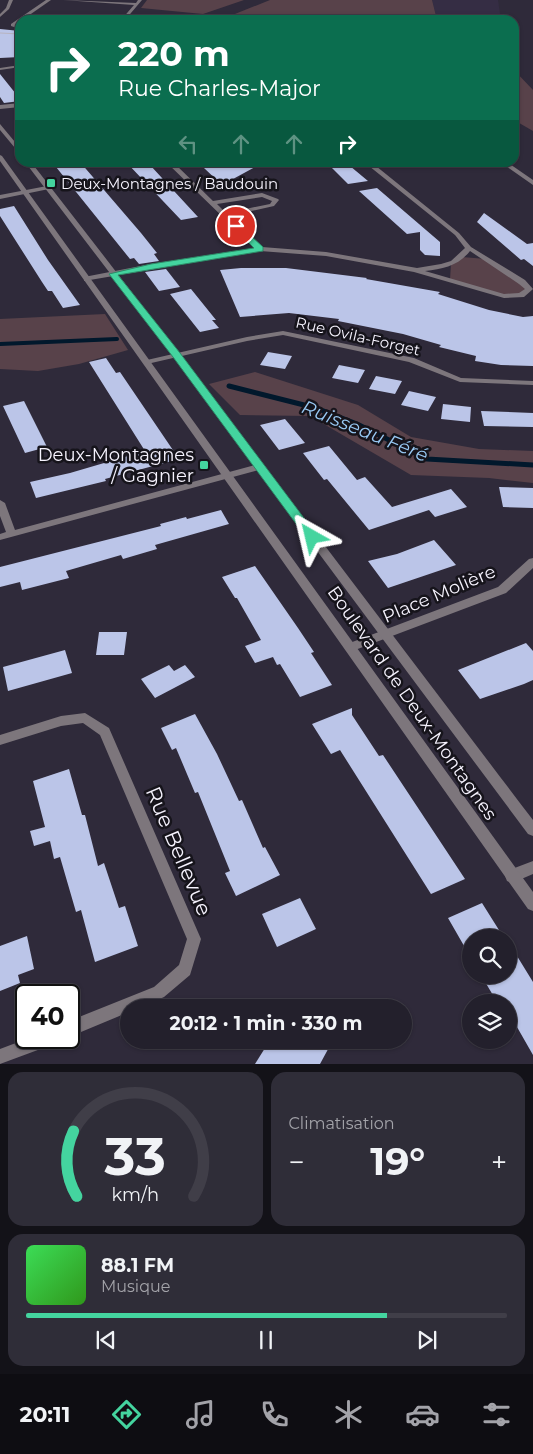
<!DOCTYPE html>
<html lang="fr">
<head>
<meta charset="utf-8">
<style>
  :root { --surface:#23202c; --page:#2f2d38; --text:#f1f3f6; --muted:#a3a3a9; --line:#403e48; --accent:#44d49f }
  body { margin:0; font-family:Montserrat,sans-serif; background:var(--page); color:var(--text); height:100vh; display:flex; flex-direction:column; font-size:19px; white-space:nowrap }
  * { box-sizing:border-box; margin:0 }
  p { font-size:16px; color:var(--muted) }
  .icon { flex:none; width:28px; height:28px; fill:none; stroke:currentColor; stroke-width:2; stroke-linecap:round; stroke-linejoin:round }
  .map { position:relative; height:1064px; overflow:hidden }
  .side { display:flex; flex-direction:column; gap:8px; padding:8px; background:#131218; flex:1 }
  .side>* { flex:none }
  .top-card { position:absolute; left:15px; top:15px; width:504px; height:152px; border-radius:15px; box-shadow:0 1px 4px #0004,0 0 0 1px var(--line); background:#0b6e4f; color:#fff; overflow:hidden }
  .fabs { position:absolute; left:462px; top:929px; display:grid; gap:10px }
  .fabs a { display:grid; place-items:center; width:55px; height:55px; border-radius:50%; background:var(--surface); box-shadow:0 1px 4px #0004,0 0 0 1px var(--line); font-size:25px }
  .speed { position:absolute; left:15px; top:984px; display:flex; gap:10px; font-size:25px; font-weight:700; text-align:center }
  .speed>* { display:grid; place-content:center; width:65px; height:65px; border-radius:50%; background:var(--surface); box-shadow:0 1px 4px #0004,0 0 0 1px var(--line); line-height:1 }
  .speed .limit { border:2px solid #111; border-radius:8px; background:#fff; color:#111 }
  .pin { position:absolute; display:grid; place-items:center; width:42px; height:42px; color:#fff; margin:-21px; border:2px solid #fff; border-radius:50%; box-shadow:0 1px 5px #0007 }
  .me { position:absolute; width:55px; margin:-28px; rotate:323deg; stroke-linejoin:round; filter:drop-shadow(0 0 4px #0008) }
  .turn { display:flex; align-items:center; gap:18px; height:105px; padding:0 20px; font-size:22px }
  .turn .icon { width:65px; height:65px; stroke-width:2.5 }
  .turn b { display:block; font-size:35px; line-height:42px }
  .lanes { display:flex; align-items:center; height:48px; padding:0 20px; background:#0003; justify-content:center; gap:25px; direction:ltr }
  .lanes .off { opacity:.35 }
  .big { font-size:38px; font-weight:700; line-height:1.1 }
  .side .tile { flex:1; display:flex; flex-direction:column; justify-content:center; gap:8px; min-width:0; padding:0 18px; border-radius:15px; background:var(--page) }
  .side .dial { align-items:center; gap:0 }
  .dial svg { height:130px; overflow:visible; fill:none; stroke:var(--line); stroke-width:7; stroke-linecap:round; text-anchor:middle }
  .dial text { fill:var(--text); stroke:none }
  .song { display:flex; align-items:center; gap:15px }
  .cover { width:60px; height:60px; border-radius:8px; background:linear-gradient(135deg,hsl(130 70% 55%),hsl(110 70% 35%)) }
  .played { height:5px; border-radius:2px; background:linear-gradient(90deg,var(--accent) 75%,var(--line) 75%) }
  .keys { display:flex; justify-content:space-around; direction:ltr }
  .heat { display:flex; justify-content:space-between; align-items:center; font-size:28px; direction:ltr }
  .side .tiles { flex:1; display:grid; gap:8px; grid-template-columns:1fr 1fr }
  .tile:last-child { grid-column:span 2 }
  .trip { position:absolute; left:120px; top:999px; width:292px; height:50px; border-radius:25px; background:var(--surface); box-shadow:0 1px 4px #0004,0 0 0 1px var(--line); font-weight:700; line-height:50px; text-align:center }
  .dock { display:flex; height:80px; justify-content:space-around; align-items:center; background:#0e0d12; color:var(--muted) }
  .dock .icon { width:35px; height:35px }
  .dock .on { color:var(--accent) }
  .dock b { font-size:22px; color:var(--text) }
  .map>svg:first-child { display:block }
  .built { fill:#352d44 }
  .green { fill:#58424a }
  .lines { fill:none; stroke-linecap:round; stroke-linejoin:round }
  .stream-far1 { stroke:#01182c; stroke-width:4 }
  .stream { stroke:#01182c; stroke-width:5 }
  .building { fill:#bbc5e8 }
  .service { fill:#7d767c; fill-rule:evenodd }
  .minor { fill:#7d767c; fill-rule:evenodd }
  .tertiary { fill:#7d767c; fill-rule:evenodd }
  .tram { stroke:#b8b4c0; stroke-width:1 }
  .route { fill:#44d49f; stroke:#2c8a67 }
  .poi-dot { fill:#44d49f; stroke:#16141b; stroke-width:2 }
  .labels { text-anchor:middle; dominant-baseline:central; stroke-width:5; stroke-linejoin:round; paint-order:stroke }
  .far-poi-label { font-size:15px; fill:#f6f3fe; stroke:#16141b; text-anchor:start }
  .far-street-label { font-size:15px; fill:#f6f3fe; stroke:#16141b }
  .poi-label { font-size:18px; fill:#f6f3fe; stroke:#16141b; text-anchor:end }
  .street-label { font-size:18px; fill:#f6f3fe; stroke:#16141b }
  .water-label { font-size:19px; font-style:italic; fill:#98c9f4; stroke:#16141b }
  .near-street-label { font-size:21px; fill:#f6f3fe; stroke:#16141b }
</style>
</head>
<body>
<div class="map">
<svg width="533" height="1064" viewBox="0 0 533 1064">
  <rect width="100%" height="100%" fill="#2f2a3a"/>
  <!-- built -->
  <path class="built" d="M432,0H498L501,20H437Z"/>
  <!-- green -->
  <path class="green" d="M147,0H244L203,14L141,8Z
    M270,0H432L437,20H220Z
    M514,70L533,90V131L514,120Z
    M462,257L486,259L529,289C507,304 473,286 450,280L451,264Z
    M105,314L128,350L79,364L38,371L0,369V319Z
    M255,372L358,405L411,437L479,449L533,451V483L489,478L411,475L310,416L240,415L209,384Z"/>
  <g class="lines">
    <!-- stream-far1 -->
    <path class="stream-far1" d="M0,344L117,339"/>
    <!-- stream -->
    <path class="stream" d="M229,386L316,408L357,424L427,459L533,465"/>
  </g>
  <!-- building -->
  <path class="building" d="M0,29L20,31V57L0,58Z
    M0,74L20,99V101L4,103L0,97Z
    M52,162H80L141,233L157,253L154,254L159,261L139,264L134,258L130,259Z
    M126,162H145L150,165L198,217L181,220Z
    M233,162H264L222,185L204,168Z
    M350,166L368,181L348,184L332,168Z
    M377,188L440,242V256L425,255L420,250V232L407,234L359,191Z
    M14,206L48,260L80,305L63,308L52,291H48L42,282L0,216V209Z
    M484,213L527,244L533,243V266L524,259L521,260L477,222Z
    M241,268H286L367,278L366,279L440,292L438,294L489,310L523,317L533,316V366L501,365L475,361L476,356L439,347L441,345L403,334L338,321L339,319L289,313L240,317L220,270Z
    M166,269L180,287L159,291L145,272Z
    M191,289L216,320H212L219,328L200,332L170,294Z
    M268,352L292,356L285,369L260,365Z
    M106,358L116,373L120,372L179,459L105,479L106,481L36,498L30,482L70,473L145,451L89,362Z
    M339,365L365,370L358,383L332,378Z
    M376,376L402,381L395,394L369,389Z
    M409,391L436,397L428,411L401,405Z
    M24,401L47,447L25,453L3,406Z
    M443,404L471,407L470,422L441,419Z
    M481,411L533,413V427L484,426Z
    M285,419L305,443L279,450L260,425Z
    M329,446L357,480L365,477L392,507L451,489L467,507L435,517L429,510L369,530L327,479L324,480L303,453Z
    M499,487L533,488V508L503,507Z
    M221,510L229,524L155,545L157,549L123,559L121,555L66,571L69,578L22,590L20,582L0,587V567L161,526L160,524L186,517L187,519Z
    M434,540L456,565L388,588L368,561L397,554Z
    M255,566L298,628L314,652L311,653L332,685L300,697L280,664L277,665L273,657L255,663L245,646L261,640L237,598H235L222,577Z
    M99,632H127L124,655H96Z
    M526,643L533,651V680L524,684L480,699L458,670Z
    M65,650L72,673L8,691L3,667Z
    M169,665L174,671L185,665L195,677L155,698L141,679Z
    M352,708V715L379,756L383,755L465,879L431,894L340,750L331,754L312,724Z
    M195,714L217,754L239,801L242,800L263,848L265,847L280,875L236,896L225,873L230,871L198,792L195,793L176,748L172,750L161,728Z
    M69,769L82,815H85L98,866L104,863L119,908L125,906L138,946L95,962L81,910L76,912L60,857L54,859L50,841L34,846L30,831L45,827L33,781Z
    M300,898L316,929L277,947L262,914Z
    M482,903L504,938H471V958L448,918Z
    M27,936L34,969L18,975L20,983L0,991V946Z
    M509,943L533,982V1055L509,1013V1002H497L481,975H509Z
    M270,1040H333L320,1064H255Z"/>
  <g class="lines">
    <!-- service -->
    <path class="service" d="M9,0H13L9,9L0,17V14L6,8Z
      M46,0H51L28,16L41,17L42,19C27,20 27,16 15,25L20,27V29L11,26V24Z
      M63,0L136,3L138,0H142L125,20H121L134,5Z"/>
    <!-- minor -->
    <path class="minor" d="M20,65V67L0,70V68Z
      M20,103V107L0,109V105Z
      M166,162H173L213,201L262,193L278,199L279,200L274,206L229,216L262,247L326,252L417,268L441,264L451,261L465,248L455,235L364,162H371L459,233L471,247L525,280L533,289L524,297L504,298L414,272L326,256L260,251L84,281V277L151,264L255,248ZM262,197L272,201L270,204L226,213L217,204ZM470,251L519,284L525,289L519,293L504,294L425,271C443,269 458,266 470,251Z
      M500,162H507L533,180V185Z
      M47,186L49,187V189L0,199V195Z
      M283,331L414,358L461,378L533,381V385L460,382L409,362L283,335L247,341L147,364L143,362L147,360L247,337Z
      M259,464L262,465L264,467L262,469L0,540V534L6,532L0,516V500L5,503L15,530Z
      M533,558V568L506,593L355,650L351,651L347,650L345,647L347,644L498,587L529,559Z
      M85,713L109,728L201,939L190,975L164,997L140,1008H129V1012L69,1037V1021L154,987L179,965L187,939L100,735L83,723L61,726L0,745V735L61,716Z
      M533,861V874L512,883L507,881L505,876L507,871Z
      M29,1038H56L54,1044L0,1064V1049Z"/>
    <!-- tertiary -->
    <path class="tertiary" d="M0,124L20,148V154L0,130Z
      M0,155L2,156L533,892V911L528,909L0,161Z
      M25,162H31C201,380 366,601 533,820V836L528,834L256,469L174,357Z"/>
    <!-- tram -->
    <path class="tram" d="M0,33L20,34"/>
  </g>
  <!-- route -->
  <path class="route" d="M234,225H239L263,247V251L118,275L180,353L316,534L318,537L316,540H308L173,357L109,274L151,264L254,248L234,228Z"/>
  <!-- markers -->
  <g class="poi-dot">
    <rect x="46" y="178" width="10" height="10" rx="2.5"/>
    <rect x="199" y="460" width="10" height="10" rx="2.5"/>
  </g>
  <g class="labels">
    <!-- far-poi labels -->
    <g class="far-poi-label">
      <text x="61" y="183">Deux-Montagnes / Baudouin</text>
    </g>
    <!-- far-street labels -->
    <g class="far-street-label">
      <text transform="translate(358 336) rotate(13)">Rue Ovila-Forget</text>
    </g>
    <!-- poi labels -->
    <g class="poi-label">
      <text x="194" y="455">Deux-Montagnes<tspan x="194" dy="21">/ Gagnier</tspan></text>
    </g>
    <!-- street labels -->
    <g class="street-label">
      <text transform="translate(439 594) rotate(-23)">Place Molière</text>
      <text transform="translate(412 703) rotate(55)">Boulevard de Deux-Montagnes</text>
    </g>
    <!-- water labels -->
    <g class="water-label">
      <text transform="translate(365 431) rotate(22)">Ruisseau Féré</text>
    </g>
    <!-- near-street labels -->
    <g class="near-street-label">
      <text transform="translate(179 851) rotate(67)">Rue Bellevue</text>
    </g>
  </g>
</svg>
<div class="fabs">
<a><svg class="icon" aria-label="search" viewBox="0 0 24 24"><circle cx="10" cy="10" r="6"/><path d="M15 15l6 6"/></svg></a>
<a><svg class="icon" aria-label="layers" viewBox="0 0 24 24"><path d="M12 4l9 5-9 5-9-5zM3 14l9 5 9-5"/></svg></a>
</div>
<div class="speed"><div class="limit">40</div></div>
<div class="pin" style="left:236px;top:226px;background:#d93025"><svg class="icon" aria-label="arrive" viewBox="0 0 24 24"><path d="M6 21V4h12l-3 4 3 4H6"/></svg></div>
<svg class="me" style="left:312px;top:537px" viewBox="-20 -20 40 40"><path d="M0-17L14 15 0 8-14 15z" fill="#44d49f" stroke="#fff" stroke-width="4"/></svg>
<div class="trip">20:12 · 1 min · 330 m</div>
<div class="top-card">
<div class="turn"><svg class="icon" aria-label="right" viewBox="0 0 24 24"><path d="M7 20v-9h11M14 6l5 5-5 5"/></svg><div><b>220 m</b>Rue Charles-Major</div></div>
<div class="lanes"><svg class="icon off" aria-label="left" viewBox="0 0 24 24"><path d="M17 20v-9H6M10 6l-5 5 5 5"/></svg><svg class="icon off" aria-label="ahead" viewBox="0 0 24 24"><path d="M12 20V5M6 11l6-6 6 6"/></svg><svg class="icon off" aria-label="ahead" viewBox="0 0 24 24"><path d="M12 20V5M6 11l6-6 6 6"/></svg><svg class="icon" aria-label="right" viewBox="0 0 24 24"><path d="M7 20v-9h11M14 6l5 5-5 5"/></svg></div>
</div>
</div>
<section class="side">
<div class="tiles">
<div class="tile dial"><svg viewBox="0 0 100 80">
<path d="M14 69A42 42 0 1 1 86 69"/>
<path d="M14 69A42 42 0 0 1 12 29" stroke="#44d49f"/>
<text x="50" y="56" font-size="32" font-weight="700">33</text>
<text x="50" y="72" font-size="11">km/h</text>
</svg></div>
<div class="tile"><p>Climatisation</p>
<div class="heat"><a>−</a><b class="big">19°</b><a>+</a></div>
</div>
<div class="tile">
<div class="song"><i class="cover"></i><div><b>88.1 FM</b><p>Musique</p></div></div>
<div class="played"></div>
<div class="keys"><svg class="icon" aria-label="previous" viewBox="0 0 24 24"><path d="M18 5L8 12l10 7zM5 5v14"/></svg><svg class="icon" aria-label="pause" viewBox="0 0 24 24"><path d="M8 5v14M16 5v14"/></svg><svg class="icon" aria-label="next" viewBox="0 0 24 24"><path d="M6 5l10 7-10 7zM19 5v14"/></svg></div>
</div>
</div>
</section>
<nav class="dock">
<b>20:11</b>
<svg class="icon on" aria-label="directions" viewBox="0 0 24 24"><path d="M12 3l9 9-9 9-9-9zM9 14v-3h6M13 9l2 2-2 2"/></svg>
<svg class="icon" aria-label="music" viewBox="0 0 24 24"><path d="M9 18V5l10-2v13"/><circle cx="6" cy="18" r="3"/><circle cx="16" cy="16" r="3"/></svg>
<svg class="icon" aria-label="phone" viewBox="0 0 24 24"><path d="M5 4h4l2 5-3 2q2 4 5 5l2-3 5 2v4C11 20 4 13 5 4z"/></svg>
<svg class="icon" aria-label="climate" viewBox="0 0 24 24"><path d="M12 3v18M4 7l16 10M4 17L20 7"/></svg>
<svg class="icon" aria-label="car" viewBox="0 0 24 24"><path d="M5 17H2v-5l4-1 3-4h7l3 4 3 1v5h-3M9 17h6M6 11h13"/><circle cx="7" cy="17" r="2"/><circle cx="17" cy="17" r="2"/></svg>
<svg class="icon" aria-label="filters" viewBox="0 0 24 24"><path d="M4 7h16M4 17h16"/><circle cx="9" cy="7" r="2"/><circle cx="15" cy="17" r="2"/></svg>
</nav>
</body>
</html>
